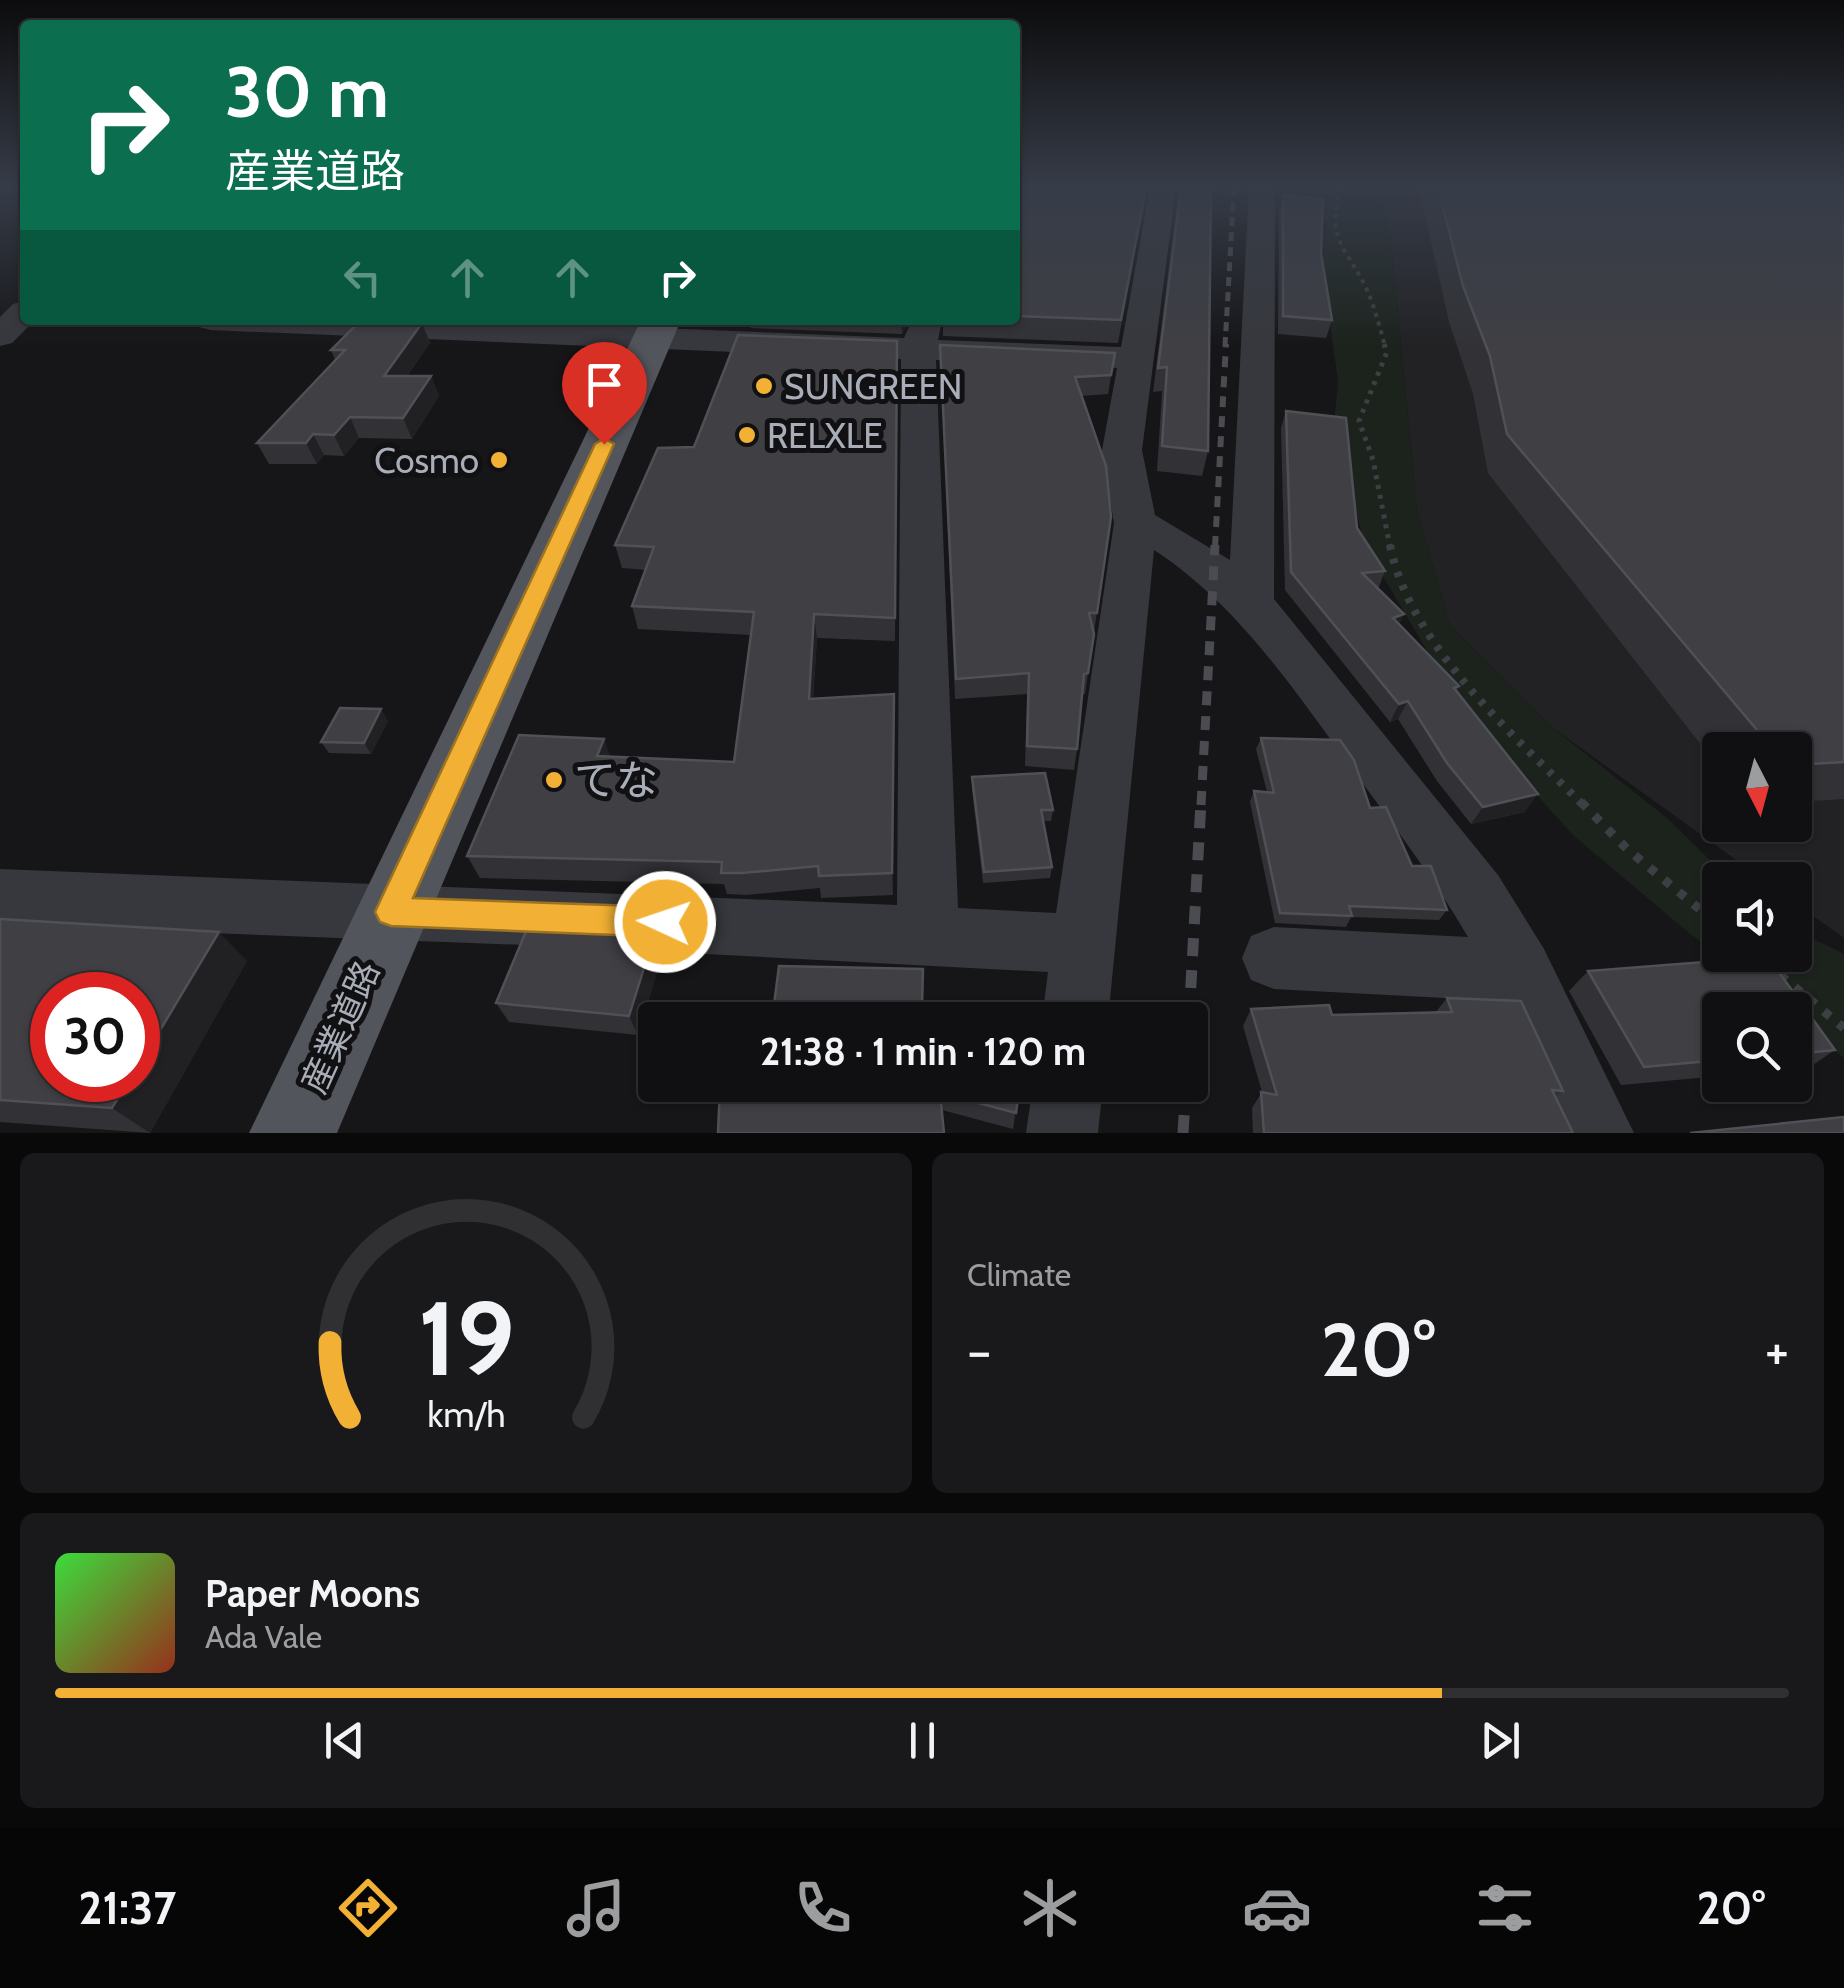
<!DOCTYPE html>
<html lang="en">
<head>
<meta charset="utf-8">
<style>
  :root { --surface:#101012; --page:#19191b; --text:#f1f3f6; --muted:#9c9d9f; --line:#303032; --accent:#f2b134 }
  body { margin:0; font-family:Cabin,"Noto Sans JP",sans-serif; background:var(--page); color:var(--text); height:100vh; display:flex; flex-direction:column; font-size:38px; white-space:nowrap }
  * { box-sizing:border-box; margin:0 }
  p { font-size:32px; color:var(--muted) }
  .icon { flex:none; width:55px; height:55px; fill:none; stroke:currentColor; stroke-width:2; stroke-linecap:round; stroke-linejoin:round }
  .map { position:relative; height:1133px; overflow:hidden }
  .panel { display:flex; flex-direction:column; gap:20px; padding:20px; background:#09090a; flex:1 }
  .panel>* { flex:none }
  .guide { position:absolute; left:20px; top:20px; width:1000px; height:305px; border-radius:10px; box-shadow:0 2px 8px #0004,0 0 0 2px var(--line); background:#0b6e4f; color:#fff; overflow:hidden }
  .needle { width:65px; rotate:174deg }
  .buttons { position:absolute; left:1702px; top:732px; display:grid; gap:20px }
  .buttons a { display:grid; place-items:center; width:110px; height:110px; border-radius:10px; background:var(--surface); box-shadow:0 2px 8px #0004,0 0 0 2px var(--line); font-size:50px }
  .speed { position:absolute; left:30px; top:972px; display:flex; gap:20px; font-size:50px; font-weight:700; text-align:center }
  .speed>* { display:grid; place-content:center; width:130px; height:130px; border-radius:50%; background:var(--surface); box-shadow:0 2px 8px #0004,0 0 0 2px var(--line); line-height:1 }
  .speed .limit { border:15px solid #d22; background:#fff; color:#111 }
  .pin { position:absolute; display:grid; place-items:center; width:85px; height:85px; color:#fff; margin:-102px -42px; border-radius:50% 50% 50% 0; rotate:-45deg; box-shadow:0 0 10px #0007 }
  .pin .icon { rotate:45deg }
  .me { position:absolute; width:110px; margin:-55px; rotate:273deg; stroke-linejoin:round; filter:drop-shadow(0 0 8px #0008) }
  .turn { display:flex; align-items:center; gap:35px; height:210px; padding:0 40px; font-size:45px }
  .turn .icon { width:130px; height:130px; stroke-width:2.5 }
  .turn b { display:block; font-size:70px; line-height:85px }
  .lanes { display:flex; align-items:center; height:95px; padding:0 40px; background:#0003; justify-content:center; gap:50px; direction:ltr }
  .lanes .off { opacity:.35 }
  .big { font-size:75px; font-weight:700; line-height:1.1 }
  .panel .widget { flex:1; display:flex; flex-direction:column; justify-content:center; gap:15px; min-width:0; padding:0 35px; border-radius:15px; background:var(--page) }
  .panel .dial { align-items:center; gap:0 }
  .dial svg { height:260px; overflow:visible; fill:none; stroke:var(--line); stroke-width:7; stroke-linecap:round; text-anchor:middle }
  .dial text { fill:var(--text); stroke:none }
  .song { display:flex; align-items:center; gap:30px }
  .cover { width:120px; height:120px; border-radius:15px; background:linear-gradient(135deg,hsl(120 70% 55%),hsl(10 70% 35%)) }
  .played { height:10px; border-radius:5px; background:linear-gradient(90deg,var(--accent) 80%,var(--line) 80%) }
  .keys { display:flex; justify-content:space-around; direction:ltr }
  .heat { display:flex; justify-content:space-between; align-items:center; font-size:55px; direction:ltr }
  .panel .tiles { flex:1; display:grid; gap:20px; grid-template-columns:1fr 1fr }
  .widget:last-child { grid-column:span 2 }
  .trip { position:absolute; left:638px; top:1002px; width:570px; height:100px; border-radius:10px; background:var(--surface); box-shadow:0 2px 8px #0004,0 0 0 2px var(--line); font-weight:700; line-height:100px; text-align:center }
  .menu { display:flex; height:160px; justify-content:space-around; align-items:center; background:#060607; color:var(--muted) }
  .menu .icon { width:70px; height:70px }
  .menu .selected { color:var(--accent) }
  .menu b { font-size:45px; color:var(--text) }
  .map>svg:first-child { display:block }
  .built { fill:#222225; fill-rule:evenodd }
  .green { fill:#1c231d }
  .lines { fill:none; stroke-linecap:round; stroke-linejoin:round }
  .path-far3 { stroke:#3d3f44; stroke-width:4; stroke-dasharray:4 5; stroke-linecap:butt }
  .path-far2 { stroke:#3d3f44; stroke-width:5; stroke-dasharray:4 6; stroke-linecap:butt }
  .path-far1 { stroke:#3d3f44; stroke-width:8; stroke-dasharray:5 9; stroke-linecap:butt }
  .path { stroke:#3d3f44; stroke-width:9; stroke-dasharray:8 11; stroke-linecap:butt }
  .minor { fill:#37383d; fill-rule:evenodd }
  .primary { fill:#53555c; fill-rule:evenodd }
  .rail-far3 { stroke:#4a4c52; stroke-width:5; stroke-dasharray:9 6; stroke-linecap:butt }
  .rail-far2 { stroke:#4a4c52; stroke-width:6; stroke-dasharray:11 9; stroke-linecap:butt }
  .rail-far1 { stroke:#4a4c52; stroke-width:9; stroke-dasharray:14 11; stroke-linecap:butt }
  .rail { stroke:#4a4c52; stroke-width:11; stroke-dasharray:18 14; stroke-linecap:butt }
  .wall { fill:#323236 }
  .shaded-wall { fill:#212124 }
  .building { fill:#3f3f44; stroke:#4f5156; stroke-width:2.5 }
  .route { fill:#f2b134; stroke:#9d7322; stroke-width:2.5 }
  .poi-dot { fill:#f2b134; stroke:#111113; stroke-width:4 }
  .labels { text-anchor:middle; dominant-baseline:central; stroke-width:10; stroke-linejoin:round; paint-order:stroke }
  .poi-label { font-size:35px; fill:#a8adb8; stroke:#111113; text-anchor:start }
  .street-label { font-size:35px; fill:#a8adb8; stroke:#111113 }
  .near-poi-label { font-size:42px; fill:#a8adb8; stroke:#111113; text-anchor:start }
</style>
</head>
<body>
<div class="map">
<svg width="1844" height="1133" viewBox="0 0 1844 1133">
  <rect width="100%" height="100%" fill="#161618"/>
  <!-- built -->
  <path class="built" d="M1378,188H1844V938L1795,903V880H1764L1553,728L1450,626L1417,511L1391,241ZM1720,750H1795V825H1720Z"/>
  <!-- green -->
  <path class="green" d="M1272,188H1378L1391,241L1417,511L1450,626L1553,728L1667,818L1730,880H1720V955H1795V930L1844,954V1058L1795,1017V1010L1689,933L1573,835L1503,758L1451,691L1365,546L1334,424L1338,381L1321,258V238L1327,226C1319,201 1290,195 1272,188Z"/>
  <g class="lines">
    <!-- path-far3 -->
    <path class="path-far3" d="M1342,188C1323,240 1350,251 1368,292C1375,309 1380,328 1385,346"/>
    <!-- path-far2 -->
    <path class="path-far2" d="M1384,344L1387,352L1359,421L1373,460L1390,547"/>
    <!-- path-far1 -->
    <path class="path-far1" d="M1390,545C1410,646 1513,734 1583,805"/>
    <!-- path -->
    <path class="path" d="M1581,802L1627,849L1720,926
      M1780,975L1844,1028"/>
    <!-- minor -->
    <path class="minor" d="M1150,188H1176L1142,450L1155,515L1230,560L1249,188H1275L1274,599L1498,875L1544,949L1634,1133H1561L1502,1001L1274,989L1251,980L1242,958L1251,936L1274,927L1468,937C1433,877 1391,822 1350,766C1291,686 1238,605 1154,550L1108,1020H1042L1048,972L552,946L0,925V869L897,905L901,359L211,330L199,327L194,320H457L904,338L912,320H942L938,340L1121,347ZM936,360L1117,368L1102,450L1114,523L1056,913L958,908Z
      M25,301V320H35L12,343L0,346V317L13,304Z
      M1033,1085H1103L1098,1133H1026Z"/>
    <!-- primary -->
    <path class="primary" d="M641,320H681L337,1133H249Z"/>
    <!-- rail-far3 -->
    <path class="rail-far3" d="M1225,346L1234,188"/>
    <!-- rail-far2 -->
    <path class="rail-far2" d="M1215,547L1226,344"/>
    <!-- rail-far1 -->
    <path class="rail-far1" d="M1201,805L1215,545"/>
    <!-- rail -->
    <path class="rail" d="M1189,1020L1201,802
      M1183,1133L1186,1085"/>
  </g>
  <!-- wall -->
  <path class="wall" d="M1015,188H1146L1118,343L943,336V320H1015Z
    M1179,188H1211L1208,451L1202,476L1157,471L1162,391L1153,392Z
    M1419,188H1844V799L1795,802V750H1720V769L1488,473L1473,394L1449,322Z
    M1283,195L1321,253L1332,320L1326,338L1278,334L1279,211Z
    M727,320H910L902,334L751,328L750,323L728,322Z
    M422,323L430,343L407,376H431L439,396L412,439L359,438L344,456L324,455L317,464H269L257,443L335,360L331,350Z
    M940,345L1115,353L1108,394L1081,396L1111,517L1088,673L1085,694H1082L1077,749L1074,770L1025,766L1027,694L955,699Z
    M897,363L895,641L817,638L813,699L894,694L893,895L821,898L820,888L747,895L727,894L724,884L480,878L467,856L604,739L610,757L734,762L751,635L638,629L632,606L646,570L622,568L615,545Z
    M1286,411L1385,571L1378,589L1400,624L1459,686L1456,692L1525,812L1471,824L1437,781L1398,719L1390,722L1285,590L1281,428Z
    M388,721L371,754L329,753L321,742Z
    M1261,738L1370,808L1412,866L1447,910L1439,920L1351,917L1346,927L1275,923L1250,802L1254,791L1267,792L1256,749Z
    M972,777L1053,810L1051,821H1043L1052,867L1050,878L983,883L972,789Z
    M0,919L247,961L150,1133L0,1122Z
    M662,956L638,1035L509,1022L496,1003Z
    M1768,957L1835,1050L1807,1069L1795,1070V1010H1720V1076L1621,1085L1569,991L1588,971Z
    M1447,998L1563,1091L1556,1097L1573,1133H1253L1252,1108L1262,1092L1243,1026L1251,1009L1332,1015L1435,1013Z
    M1020,1085L1013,1129L942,1110L720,1087Z"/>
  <!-- shaded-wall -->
  <path class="shaded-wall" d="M901,320H910L902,334Z
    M422,323L430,343L392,396L384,376Z
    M431,376L439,396L412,439L403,418Z
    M350,417L359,438L344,456L334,435Z
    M313,434L324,455L317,464L306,443Z
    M814,614L817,638L811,722L809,699Z
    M1404,614L1396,632L1393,618Z
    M894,694L895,717L893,895L892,873Z
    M1408,701L1398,719L1390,722L1399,704Z
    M381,709L388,721L371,754L364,743Z
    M604,739L612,762L597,756Z
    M1538,794L1525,812L1471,824L1483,807Z
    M219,932L247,961L150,1133L112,1108L129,1080H138V1067Z
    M654,936L662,956L638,1035L629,1016Z"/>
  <!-- building -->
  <path class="building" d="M1015,188H1146L1121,320L1015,316Z
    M1181,188H1211L1208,451L1162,446L1167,367L1158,368Z
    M1438,188H1844V762L1795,765V750H1774L1507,434L1490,356L1463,286Z
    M1283,195L1323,199L1321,253L1332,320L1283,316Z
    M361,320L422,323L384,376H431L403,418L350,417L334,435L313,434L306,443H257L345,350H331Z
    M738,335L897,341L895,618L814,614L809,699L894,694L892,873L819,876L818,866L742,873H721L722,862L467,856L519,735L604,739L597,756L734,762L754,612L632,606L654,547L615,545L658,448L694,447Z
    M940,345L1115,353L1111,375L1075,377L1106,466L1111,517L1097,613H1089L1094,634L1088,673L1084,674L1077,749L1027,746L1029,673L956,679Z
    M1286,411L1346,418L1357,528L1385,571L1362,573L1404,614L1393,618L1459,686L1454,688L1538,794L1483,807L1447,763L1408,701L1399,704L1291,572Z
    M340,708L381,709L364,743L321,742Z
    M1261,738L1340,740L1354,760L1370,808L1386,807L1412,866H1431L1447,910L1349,906L1352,916L1280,913L1254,791L1274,793Z
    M1045,773L1053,810H1041L1052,867L984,872L972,777Z
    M0,919L219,932L138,1067V995H52V1080H129L112,1108L0,1100Z
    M527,929L654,936L629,1016L496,1003Z
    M1768,957L1835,1050L1795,1054V1010H1720V1060L1644,1067L1588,971Z
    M779,966L923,969L922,1006L985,1020H772Z
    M1447,998L1521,1001L1563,1091L1552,1090L1573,1133H1264L1261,1092L1277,1095L1251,1009L1329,1005L1332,1015L1452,1012Z
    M743,1085H1020L1016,1113L940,1093L944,1133H718L720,1087Z
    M1844,1117V1133H1690Z"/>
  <!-- sky -->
  <linearGradient id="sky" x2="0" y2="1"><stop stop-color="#0c0c0d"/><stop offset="0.54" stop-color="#363c48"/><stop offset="1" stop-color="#363c48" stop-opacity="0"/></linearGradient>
  <rect width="1844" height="347" fill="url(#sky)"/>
  <!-- route -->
  <path class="route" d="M604,438L614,444L413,898L665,907L676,912L681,922L676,932L665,937L391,926L380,922L375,912L380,901L595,444Z"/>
  <!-- markers -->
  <g class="poi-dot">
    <circle cx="764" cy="386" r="10"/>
    <circle cx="747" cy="435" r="10"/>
    <circle cx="499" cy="460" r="10"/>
    <circle cx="554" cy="780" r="10"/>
  </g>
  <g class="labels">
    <!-- poi labels -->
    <g class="poi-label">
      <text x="784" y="386">SUNGREEN</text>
      <text x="767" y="435">RELXLE</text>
      <text x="479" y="460" text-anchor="end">Cosmo</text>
    </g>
    <!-- street labels -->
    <g class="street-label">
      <text transform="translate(340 1027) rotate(-66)">産業道路</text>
    </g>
    <!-- near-poi labels -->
    <g class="near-poi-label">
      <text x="574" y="780">てな</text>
    </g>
  </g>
</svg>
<div class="buttons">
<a><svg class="needle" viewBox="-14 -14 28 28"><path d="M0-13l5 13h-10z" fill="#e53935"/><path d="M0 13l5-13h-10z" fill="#9c9d9f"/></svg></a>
<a><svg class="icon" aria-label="sound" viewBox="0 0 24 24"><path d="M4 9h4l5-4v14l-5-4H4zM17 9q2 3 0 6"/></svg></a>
<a><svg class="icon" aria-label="search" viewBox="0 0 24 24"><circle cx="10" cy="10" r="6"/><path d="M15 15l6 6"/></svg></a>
</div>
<div class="speed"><div class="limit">30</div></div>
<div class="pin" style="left:604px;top:444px;background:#d93025"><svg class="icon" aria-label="arrive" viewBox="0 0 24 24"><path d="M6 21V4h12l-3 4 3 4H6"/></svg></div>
<svg class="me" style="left:665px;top:922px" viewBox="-20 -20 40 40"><circle r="17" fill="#f2b134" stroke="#fff" stroke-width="3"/><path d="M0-11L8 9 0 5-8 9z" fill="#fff"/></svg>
<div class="trip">21:38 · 1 min · 120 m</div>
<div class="guide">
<div class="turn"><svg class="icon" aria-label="right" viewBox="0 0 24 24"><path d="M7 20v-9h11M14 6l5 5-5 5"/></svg><div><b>30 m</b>産業道路</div></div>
<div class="lanes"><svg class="icon off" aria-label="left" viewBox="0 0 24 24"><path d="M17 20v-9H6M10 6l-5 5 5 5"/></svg><svg class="icon off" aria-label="ahead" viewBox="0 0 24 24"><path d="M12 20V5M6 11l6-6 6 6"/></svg><svg class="icon off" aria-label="ahead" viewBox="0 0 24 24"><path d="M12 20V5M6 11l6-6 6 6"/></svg><svg class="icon" aria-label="right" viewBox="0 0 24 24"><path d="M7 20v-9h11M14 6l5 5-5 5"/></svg></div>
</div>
</div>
<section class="panel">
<div class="tiles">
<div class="widget dial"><svg viewBox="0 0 100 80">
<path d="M14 69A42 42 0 1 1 86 69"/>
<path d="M14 69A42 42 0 0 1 8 46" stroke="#f2b134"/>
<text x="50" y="56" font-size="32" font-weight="700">19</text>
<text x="50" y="72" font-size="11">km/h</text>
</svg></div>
<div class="widget"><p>Climate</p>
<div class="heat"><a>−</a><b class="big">20°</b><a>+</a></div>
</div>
<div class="widget">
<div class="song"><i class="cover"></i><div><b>Paper Moons</b><p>Ada Vale</p></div></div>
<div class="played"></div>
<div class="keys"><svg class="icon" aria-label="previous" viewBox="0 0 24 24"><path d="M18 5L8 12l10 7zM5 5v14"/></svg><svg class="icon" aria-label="pause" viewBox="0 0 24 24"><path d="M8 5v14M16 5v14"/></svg><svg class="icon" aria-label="next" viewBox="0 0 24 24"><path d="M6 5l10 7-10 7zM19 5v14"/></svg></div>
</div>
</div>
</section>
<nav class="menu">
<b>21:37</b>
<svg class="icon selected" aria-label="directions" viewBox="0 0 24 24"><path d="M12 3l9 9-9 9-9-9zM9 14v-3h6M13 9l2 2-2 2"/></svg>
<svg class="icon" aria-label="music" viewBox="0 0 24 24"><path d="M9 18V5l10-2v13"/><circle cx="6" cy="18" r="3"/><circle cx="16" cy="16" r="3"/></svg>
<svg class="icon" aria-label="phone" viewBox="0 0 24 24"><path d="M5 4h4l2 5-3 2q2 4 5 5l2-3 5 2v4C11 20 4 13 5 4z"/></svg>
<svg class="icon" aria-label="climate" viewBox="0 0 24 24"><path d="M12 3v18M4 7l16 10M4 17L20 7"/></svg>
<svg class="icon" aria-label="car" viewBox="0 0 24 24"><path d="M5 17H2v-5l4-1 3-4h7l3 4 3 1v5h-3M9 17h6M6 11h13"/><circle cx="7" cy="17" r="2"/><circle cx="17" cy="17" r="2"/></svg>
<svg class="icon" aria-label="filters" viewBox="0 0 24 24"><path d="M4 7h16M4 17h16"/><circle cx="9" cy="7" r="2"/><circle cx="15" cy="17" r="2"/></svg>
<b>20°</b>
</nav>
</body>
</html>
